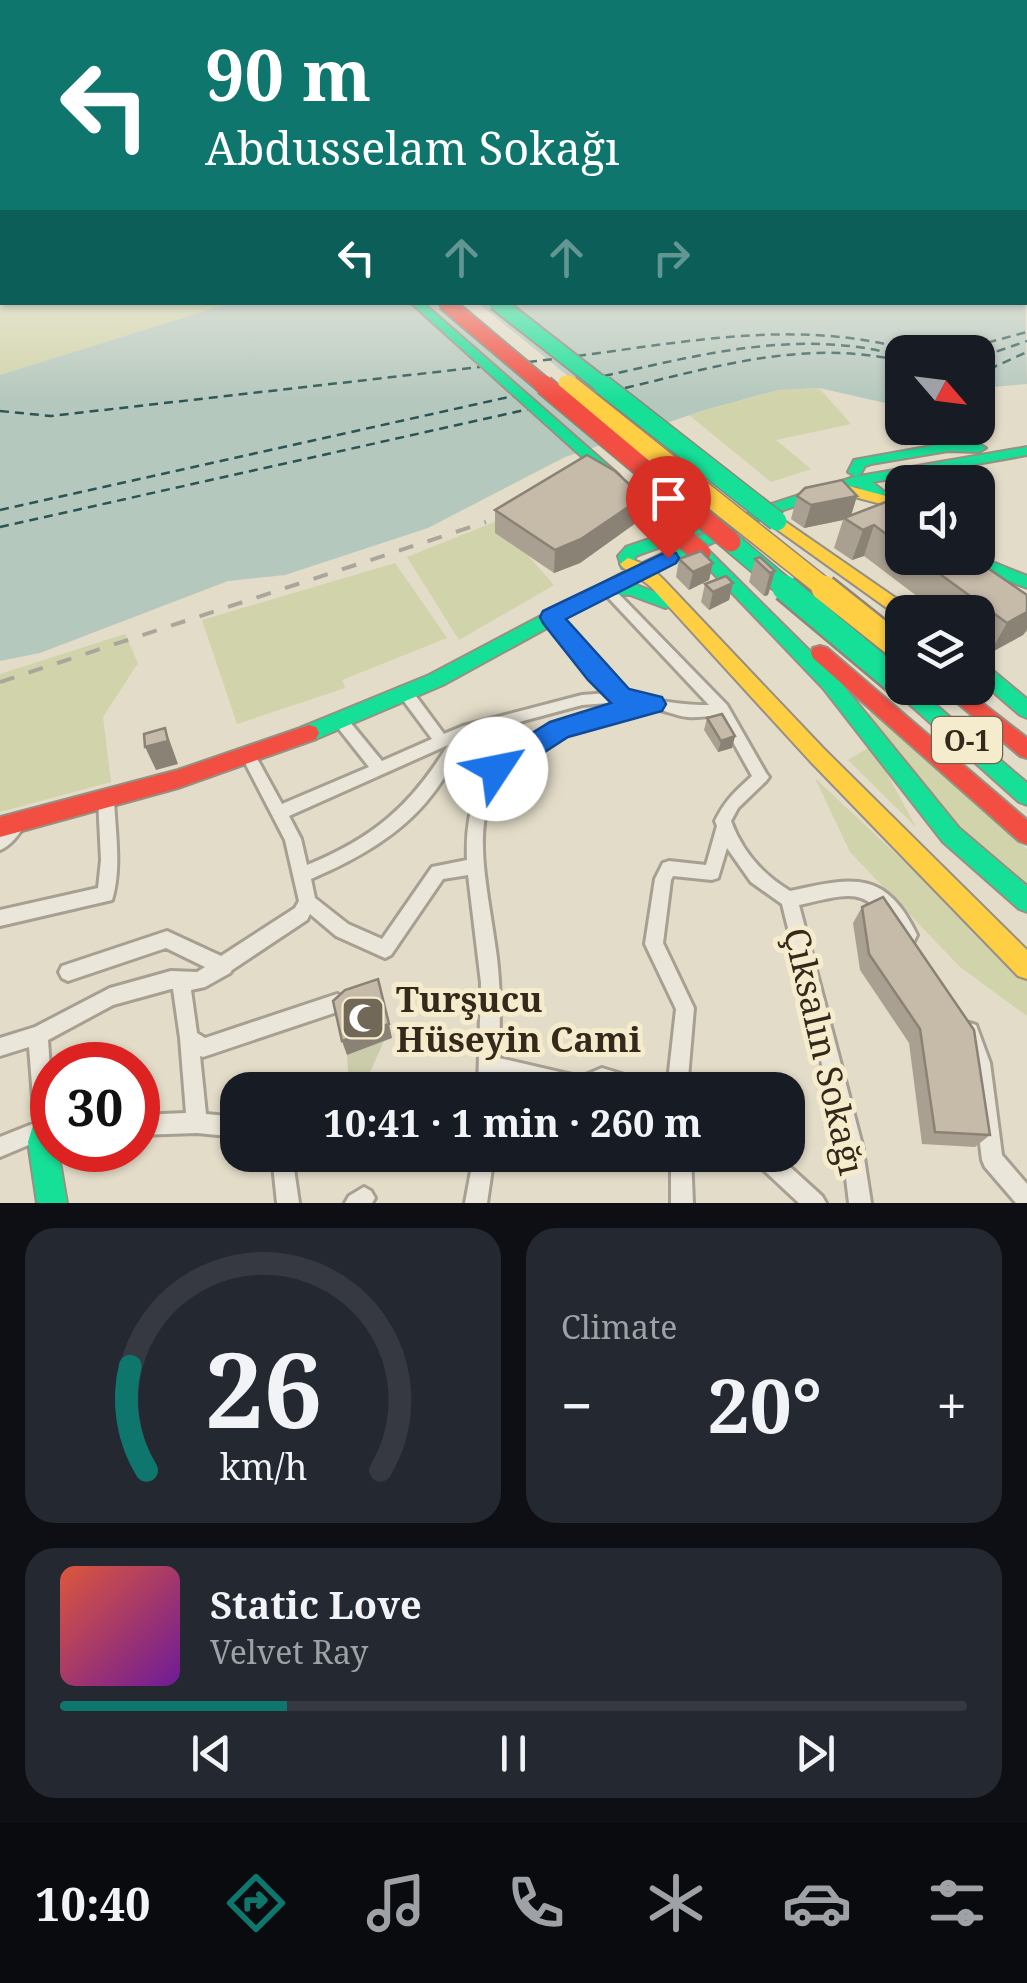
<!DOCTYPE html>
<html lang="en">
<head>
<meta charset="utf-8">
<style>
  :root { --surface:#171b24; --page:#242831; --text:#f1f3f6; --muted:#9ea1a6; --line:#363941; --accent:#0f766e }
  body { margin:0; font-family:"Noto Serif",serif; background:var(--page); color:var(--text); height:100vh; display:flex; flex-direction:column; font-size:38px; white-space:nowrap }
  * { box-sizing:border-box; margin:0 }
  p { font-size:32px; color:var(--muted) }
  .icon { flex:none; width:55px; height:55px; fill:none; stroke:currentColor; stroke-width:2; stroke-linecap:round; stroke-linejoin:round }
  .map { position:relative; height:1203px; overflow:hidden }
  .panel { display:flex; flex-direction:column; gap:25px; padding:25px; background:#0d0f14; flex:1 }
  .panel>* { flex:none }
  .hud { position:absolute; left:0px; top:0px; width:1028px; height:305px; box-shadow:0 2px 8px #0004; background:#0f766e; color:#fff; overflow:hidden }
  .needle { width:65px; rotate:118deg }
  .fabs { position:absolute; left:885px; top:335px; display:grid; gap:20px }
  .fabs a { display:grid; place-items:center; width:110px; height:110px; border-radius:20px; background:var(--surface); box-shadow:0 2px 8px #0004; font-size:50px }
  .speed { position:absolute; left:30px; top:1042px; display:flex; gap:20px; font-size:50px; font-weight:700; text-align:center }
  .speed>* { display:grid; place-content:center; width:130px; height:130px; border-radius:50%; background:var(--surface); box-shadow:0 2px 8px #0004; line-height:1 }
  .speed .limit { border:15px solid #d22; background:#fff; color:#111 }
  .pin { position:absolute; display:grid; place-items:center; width:85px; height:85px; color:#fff; margin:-102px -42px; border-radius:50% 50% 50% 0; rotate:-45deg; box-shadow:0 0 10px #0007 }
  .pin .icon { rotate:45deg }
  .me { position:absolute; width:110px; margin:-55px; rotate:56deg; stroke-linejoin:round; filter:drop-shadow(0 0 8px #0008) }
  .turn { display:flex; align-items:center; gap:35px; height:210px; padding:0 40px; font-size:45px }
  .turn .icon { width:130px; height:130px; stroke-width:2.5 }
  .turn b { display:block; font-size:70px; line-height:85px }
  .lanes { display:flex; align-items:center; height:95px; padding:0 40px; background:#0003; justify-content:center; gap:50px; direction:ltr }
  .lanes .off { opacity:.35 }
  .big { font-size:75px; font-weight:700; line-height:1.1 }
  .panel .card { flex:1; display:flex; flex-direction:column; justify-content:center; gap:15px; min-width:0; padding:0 35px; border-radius:30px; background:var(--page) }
  .panel .dial { align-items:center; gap:0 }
  .dial svg { height:260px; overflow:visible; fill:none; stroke:var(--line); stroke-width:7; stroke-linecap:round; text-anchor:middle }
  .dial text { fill:var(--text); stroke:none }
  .song { display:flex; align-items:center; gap:30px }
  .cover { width:120px; height:120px; border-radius:15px; background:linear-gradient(135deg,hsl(10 70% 55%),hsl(280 70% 35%)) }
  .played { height:10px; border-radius:5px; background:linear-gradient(90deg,var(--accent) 25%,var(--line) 25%) }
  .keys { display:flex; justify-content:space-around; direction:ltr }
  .heat { display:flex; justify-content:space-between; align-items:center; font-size:55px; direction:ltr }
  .panel .tiles { flex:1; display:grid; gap:25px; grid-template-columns:1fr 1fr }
  .card:last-child { grid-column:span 2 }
  .trip { position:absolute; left:220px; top:1072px; width:585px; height:100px; border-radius:30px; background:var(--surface); box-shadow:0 2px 8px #0004; font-weight:700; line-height:100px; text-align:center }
  .tab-bar { display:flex; height:160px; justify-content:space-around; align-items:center; background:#090b0e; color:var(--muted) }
  .tab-bar .icon { width:70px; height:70px }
  .tab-bar .on { color:var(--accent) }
  .tab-bar b { font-size:45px; color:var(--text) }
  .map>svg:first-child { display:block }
  .green { fill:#d1d3aa }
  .cemetery { fill:#cbcdaa }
  .water { fill:#b5c8bd }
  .pier { fill:#e3dcc8 }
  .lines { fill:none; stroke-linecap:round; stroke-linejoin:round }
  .ferry { stroke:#2a5554; stroke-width:2.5; stroke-dasharray:9 6; stroke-linecap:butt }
  .street-casing { stroke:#a7a092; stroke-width:6 }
  .fast-casing { stroke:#979082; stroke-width:4 }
  .slow-casing { stroke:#979082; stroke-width:4 }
  .jam-casing { stroke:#979082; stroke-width:4 }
  .street { fill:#ebe6da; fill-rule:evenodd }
  .fast { fill:#16e098; fill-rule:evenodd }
  .slow { fill:#ffcf43; fill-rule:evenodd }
  .jam { fill:#f24e42; fill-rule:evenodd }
  .rail { stroke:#aaa69b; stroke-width:4; stroke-dasharray:15 15; stroke-linecap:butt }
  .fast-bridge-far2-casing { stroke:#8d8679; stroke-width:19; stroke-linecap:butt }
  .fast-bridge-far1-casing { stroke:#8d8679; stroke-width:22; stroke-linecap:butt }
  .fast-bridge-casing { stroke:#8d8679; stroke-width:30; stroke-linecap:butt }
  .slow-bridge-far2-casing { stroke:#8d8679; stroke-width:19; stroke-linecap:butt }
  .slow-bridge-far1-casing { stroke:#8d8679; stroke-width:22; stroke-linecap:butt }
  .slow-bridge-casing { stroke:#8d8679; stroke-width:30; stroke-linecap:butt }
  .jam-bridge-far1-casing { stroke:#8d8679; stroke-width:19; stroke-linecap:butt }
  .jam-bridge-casing { stroke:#8d8679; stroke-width:22; stroke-linecap:butt }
  .fast-bridge-far2 { stroke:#16e098; stroke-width:15 }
  .fast-bridge-far1 { stroke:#16e098; stroke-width:19 }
  .fast-bridge { stroke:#16e098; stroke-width:25 }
  .slow-bridge-far2 { stroke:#ffcf43; stroke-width:15 }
  .slow-bridge-far1 { stroke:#ffcf43; stroke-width:19 }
  .slow-bridge { stroke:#ffcf43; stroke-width:25 }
  .jam-bridge-far1 { stroke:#f24e42; stroke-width:15 }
  .jam-bridge { stroke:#f24e42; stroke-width:19 }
  .wall { fill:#aaa091 }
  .shaded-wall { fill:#8b8276 }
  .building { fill:#c6baa9; stroke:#8b8276; stroke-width:2.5 }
  .route { fill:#1a73e8; stroke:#114b97; stroke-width:2.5 }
  .labels { text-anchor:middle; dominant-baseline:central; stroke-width:10; stroke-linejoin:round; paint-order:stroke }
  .shield { fill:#f5ebcd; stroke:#6f6350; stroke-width:2.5 }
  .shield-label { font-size:28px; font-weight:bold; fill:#35291b }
  .near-poi-label { font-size:35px; font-weight:bold; fill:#35291b; stroke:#f5ebcd; text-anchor:start }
  .near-street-label { font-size:35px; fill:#35291b; stroke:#f5ebcd }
</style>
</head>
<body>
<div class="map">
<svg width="1027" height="1203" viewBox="0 0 1027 1203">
  <rect width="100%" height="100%" fill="#e3dcc8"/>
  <!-- green -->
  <path class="green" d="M0,302H2L230,303L0,375Z
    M819,388L851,424L776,440L811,469L771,482L689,415L778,390Z
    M497,521L554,585L459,640L407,557Z
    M395,563L447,638L342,680L345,688L237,724L202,620Z
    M125,634L138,663L103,717L111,782L0,812V674Z
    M872,710L1027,849V893L971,844L865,717Z
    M872,746L916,827L848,760Z
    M815,778L1027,977V1016L960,967L850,852Z"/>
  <!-- cemetery -->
  <path class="cemetery" d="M384,1041L362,1090H349L347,1055Z"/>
  <!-- water -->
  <path class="water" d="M1025,282L1027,384L982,388L978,384V352H902V403L890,404L819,388L778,390L702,411L565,457L428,528L285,575L228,581L40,653L0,661V375L230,303L1025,302Z"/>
  <!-- pier -->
  <path class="pier" d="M439,303H478L642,436L604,449Z"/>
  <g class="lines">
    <!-- ferry -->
    <path class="ferry" d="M976,352L986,343L1027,332
      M577,356C692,341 803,318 916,352
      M528,362L555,359
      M978,375L998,351L1027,341
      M604,376C704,354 800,328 902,356
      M978,380L996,366L1027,352
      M625,388C718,366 806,339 902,361
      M0,411L51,416L480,367
      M0,510L513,396
      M0,527L529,409"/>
    <defs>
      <path id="street" d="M0,271H2V276H0Z
        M606,584L610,585L727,705L766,773L769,777L766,781L738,808L731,821C742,851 763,875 790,891C851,878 885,868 917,935L914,941L908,943L902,941C865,887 860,891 799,905L862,1145L871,1203H849L842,1145L782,904L751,882L727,848L718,878L712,880L673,876L671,880L663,943L694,1008L687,1090H667L676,1009L645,944L655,879L663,863L669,861L706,865L717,826L715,821C726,799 735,792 752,776L718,715C708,716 697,718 688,717C675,716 662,708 650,709C632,710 594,723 576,729C450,772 484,855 497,958C501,991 500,1024 499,1058L581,1077L602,1068L651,1083L654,1090C636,1090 613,1087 597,1090H553L498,1077V1090H478L481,983L468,875L443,879L391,955L385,958L336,936L310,914L307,920L232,970L230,973L205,987L191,990L197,1033L205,1038L337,994L343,997L346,1003L343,1009L337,1012L203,1057L200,1056L206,1114L238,1117V1137L197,1133L138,1135V1115L186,1113L180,1038L173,989H171L113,1005L48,1040L52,1098V1135L0,1157V1137L35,1123L29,1047L0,1056V1038L35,1027L110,988L171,971L197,972L205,967L166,948L68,981L62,978L59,972L62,966L167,931L221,956L295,908L299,901L285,840L242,757L244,753L249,751L254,753L282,804L369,767L335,724L333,720L335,716L340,714L345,716L382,761L432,739L400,696L398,692L400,688H410L444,734L463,726L582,695L608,693L592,678L547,620L545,617L551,613L555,614C575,638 598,674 624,691C639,700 692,706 709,705L602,591L600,588L602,585ZM622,702L628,704C536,726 462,749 467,860L432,867L382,939L348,924L315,898L311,879C355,860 401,835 431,796C446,778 456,756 468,736L582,705ZM448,745C411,806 373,838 307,865L301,839L289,816Z
        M106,791L111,793L114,798C115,830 122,868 112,900L0,926V910L98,888L101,860L98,798L101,793Z
        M17,817L23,819L25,824C20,834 10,846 0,850V832L11,819Z
        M969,1023L976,1025L990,1063L1002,1155L1027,1184V1203H1016L985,1167L982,1160L970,1063L960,1032L962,1025Z
        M272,1155H292L299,1203H277Z
        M474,1155H494L487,1203H465Z
        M671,1155H691L693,1203H671Z
        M752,1155H777L822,1196L826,1203H799L755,1162Z
        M364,1187L371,1191L375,1198L372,1203H345L349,1196Z"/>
      <path id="fast" d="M1025,244H1027V251H1025Z
        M0,278H2V284H0Z
        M410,302H422L619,475L621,478L619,481H609Z
        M948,443L979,444L986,448L979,452L948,451L871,464L865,466L860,475L855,476L848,472L854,460Z
        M1027,447V455L916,475L909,482H902V504L899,503L902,506V518L896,516L857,486L771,514L702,548L707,549L837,678L959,828L1027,886V912L1019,909L943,842L823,688L693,552L631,583L671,598L674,602L671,606L665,608L630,595L609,594L443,685L316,739L309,741L302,739L299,733L302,727L429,675L632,568H622L618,556L626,547L702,521L710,526L708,530L638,555L635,557L634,567L759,508L854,477ZM897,478L891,485L895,500L872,482Z
        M978,556L1027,576V588L960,562L958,558Z
        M978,662L985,664L1027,699V718L1020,715L978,679Z
        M902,681V688H916L1027,783V805L1019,802L897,693L894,688Z
        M45,1115L52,1118V1150H58L67,1203H37L28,1142L35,1119Z"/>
      <path id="slow" d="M837,483L890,497L893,500L885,505L832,491L829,488L832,485Z
        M777,516L910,608L913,612H902V618L898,616L771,525L769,521Z
        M628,558L649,566L663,579L824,749L1027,950V979L1018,976L810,761L651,587C642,579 625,571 620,564Z"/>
      <path id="jam" d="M820,646L827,648L1027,820V844L1019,841L813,658L811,653L813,648Z
        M940,688H963L1027,738V758L1020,756Z
        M309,725L316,727L319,733L316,739L178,788L0,837V817L178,770Z"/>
    </defs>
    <!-- street casing -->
    <use href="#street" class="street-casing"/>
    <!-- fast casing -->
    <use href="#fast" class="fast-casing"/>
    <!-- slow casing -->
    <use href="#slow" class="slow-casing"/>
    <!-- jam casing -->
    <use href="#jam" class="jam-casing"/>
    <!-- street -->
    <use href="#street" class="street"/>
    <!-- fast -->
    <use href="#fast" class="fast"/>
    <!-- slow -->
    <use href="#slow" class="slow"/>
    <!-- jam -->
    <use href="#jam" class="jam"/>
    <!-- rail -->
    <path class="rail" d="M0,682L486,522"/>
    <defs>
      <path id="fast-bridge-far2" d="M496,302L606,388"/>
      <path id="fast-bridge-far1" d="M603,385L777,521
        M731,542L788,590"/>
      <path id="fast-bridge" d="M785,588L902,686"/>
      <path id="slow-bridge-far2" d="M566,383L572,388"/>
      <path id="slow-bridge-far1" d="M569,385L827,590"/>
      <path id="slow-bridge" d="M824,588L902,650"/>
      <path id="jam-bridge-far1" d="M445,302L547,388"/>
      <path id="jam-bridge" d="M544,385L731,542
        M651,511L701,553"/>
    </defs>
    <!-- fast-bridge-far2 casing -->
    <use href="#fast-bridge-far2" class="fast-bridge-far2-casing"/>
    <!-- fast-bridge-far1 casing -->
    <use href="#fast-bridge-far1" class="fast-bridge-far1-casing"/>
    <!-- fast-bridge casing -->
    <use href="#fast-bridge" class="fast-bridge-casing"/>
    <!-- slow-bridge-far2 casing -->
    <use href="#slow-bridge-far2" class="slow-bridge-far2-casing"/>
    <!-- slow-bridge-far1 casing -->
    <use href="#slow-bridge-far1" class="slow-bridge-far1-casing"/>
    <!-- slow-bridge casing -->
    <use href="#slow-bridge" class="slow-bridge-casing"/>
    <!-- jam-bridge-far1 casing -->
    <use href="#jam-bridge-far1" class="jam-bridge-far1-casing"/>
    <!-- jam-bridge casing -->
    <use href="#jam-bridge" class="jam-bridge-casing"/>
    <!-- fast-bridge-far2 -->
    <use href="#fast-bridge-far2" class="fast-bridge-far2"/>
    <!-- fast-bridge-far1 -->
    <use href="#fast-bridge-far1" class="fast-bridge-far1"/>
    <!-- fast-bridge -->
    <use href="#fast-bridge" class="fast-bridge"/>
    <!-- slow-bridge-far2 -->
    <use href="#slow-bridge-far2" class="slow-bridge-far2"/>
    <!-- slow-bridge-far1 -->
    <use href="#slow-bridge-far1" class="slow-bridge-far1"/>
    <!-- slow-bridge -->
    <use href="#slow-bridge" class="slow-bridge"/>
    <!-- jam-bridge-far1 -->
    <use href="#jam-bridge-far1" class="jam-bridge-far1"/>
    <!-- jam-bridge -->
    <use href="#jam-bridge" class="jam-bridge"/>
  </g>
  <!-- wall -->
  <path class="wall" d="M797,496H857L851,515L902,508V558H973L1027,595V631L1023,635L990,653L978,643V612H938L864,556L852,560L834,548L843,520L804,528L791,519Z
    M643,497L640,520L580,563L554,573L495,533V510Z
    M679,559L713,563L709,580L689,590L676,577Z
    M755,559L775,571L768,595L764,596L749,582Z
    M733,583L729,600L709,610L701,602L705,584Z
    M707,718L735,736L732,748L718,752L704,730Z
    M862,907L990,1135L975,1147L922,1144L909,1043L860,970L853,923Z"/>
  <!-- shaded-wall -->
  <path class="shaded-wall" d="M0,232H2V267H0Z
    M857,496L850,519L844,518L843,520L804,528L811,505Z
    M643,497L640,520L580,563L554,573L555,550Z
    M874,525L864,556L852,560L863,530Z
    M713,563L709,580L689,590L693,572Z
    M775,571L768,595L764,596L770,573Z
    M733,583L729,600L709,610L713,592Z
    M1027,612V629L1023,635L990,653L1007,623Z
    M165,728L178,764L156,770L145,747Z
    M735,736L732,748L718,752L721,741Z
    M389,1024L392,1038L347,1055L342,1041Z"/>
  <!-- building -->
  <path class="building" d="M587,455L615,471L643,497L581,539L555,550L495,510Z
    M842,480L857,496L811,505L797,496L805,488Z
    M891,500L902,508V546L874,525L863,530L844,518Z
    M701,551L713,563L693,572L679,559Z
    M760,557L775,571L770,573L755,559Z
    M918,558H973L1027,595V612L1007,623Z
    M726,576L733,583L713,592L705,584Z
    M722,714L735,736L721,741L707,718Z
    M165,728L168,741L145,747L144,734Z
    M883,897L974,1030L990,1135L935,1132L920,1029L869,954L862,907Z
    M378,979L389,1024L342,1041L333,1001L345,990Z"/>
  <!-- sky -->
  <linearGradient id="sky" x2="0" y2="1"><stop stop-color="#93bcd7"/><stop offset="0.58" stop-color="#f2efe6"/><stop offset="1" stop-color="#f2efe6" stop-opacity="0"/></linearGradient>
  <rect width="1027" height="401" fill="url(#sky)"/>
  <!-- route -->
  <path class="route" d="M668,551L676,553L679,558L676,563L566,619L629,689L662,697L666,704L662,711L568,737L506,777L496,780L487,777L483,769L487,761L550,722L611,703L588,680L543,623L540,617L543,611Z"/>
  <!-- icons -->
  <defs>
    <symbol id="mosque-square" viewBox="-11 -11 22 22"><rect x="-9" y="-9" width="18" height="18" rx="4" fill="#726858" stroke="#f5ebcd"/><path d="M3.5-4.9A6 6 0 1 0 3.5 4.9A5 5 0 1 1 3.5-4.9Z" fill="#fff"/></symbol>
  </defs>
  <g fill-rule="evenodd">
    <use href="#mosque-square" x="338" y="993" width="50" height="50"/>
  </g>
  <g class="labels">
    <!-- shield labels -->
    <rect class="shield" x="932" y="717" width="70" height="46" rx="8"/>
    <g class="shield-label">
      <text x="967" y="740">O-1</text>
    </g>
    <!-- near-poi labels -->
    <g class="near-poi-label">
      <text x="396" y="998">Turşucu<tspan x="396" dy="40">Hüseyin Cami</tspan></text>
    </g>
    <!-- near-street labels -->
    <g class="near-street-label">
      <text transform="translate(825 1051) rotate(77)">Çıksalın Sokağı</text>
    </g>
  </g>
</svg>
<div class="fabs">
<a><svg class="needle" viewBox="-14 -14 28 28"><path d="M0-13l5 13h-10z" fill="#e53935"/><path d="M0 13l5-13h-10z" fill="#9ea1a6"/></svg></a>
<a><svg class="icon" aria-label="sound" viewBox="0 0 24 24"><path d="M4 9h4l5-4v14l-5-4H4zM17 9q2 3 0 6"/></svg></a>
<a><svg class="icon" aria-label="layers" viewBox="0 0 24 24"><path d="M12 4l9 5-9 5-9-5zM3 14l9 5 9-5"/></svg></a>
</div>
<div class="speed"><div class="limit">30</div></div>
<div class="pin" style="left:668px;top:558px;background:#d93025"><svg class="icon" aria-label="arrive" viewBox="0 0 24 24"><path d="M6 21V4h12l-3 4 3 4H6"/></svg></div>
<svg class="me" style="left:496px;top:769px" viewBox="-20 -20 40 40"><circle r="19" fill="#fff"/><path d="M0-13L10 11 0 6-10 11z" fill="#1a73e8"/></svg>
<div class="trip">10:41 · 1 min · 260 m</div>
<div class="hud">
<div class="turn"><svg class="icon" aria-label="left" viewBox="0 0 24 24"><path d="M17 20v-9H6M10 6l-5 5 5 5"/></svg><div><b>90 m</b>Abdusselam Sokağı</div></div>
<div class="lanes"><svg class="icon" aria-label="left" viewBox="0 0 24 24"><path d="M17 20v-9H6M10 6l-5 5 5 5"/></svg><svg class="icon off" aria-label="ahead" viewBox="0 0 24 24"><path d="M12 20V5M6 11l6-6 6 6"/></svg><svg class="icon off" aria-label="ahead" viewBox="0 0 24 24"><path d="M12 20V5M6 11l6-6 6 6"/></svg><svg class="icon off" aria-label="right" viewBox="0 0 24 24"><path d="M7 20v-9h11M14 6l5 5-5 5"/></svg></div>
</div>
</div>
<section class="panel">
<div class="tiles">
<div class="card dial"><svg viewBox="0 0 100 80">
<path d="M14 69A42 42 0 1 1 86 69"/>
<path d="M14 69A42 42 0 0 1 9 37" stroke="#0f766e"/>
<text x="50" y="56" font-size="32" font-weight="700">26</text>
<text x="50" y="72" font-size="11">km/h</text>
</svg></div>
<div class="card"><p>Climate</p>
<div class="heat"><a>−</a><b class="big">20°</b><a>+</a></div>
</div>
<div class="card">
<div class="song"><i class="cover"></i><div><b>Static Love</b><p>Velvet Ray</p></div></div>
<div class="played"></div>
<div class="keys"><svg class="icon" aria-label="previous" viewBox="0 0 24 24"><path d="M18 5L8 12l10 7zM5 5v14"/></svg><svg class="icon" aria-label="pause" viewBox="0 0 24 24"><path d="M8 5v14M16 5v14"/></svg><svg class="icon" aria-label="next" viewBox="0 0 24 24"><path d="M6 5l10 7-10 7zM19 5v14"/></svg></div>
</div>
</div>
</section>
<nav class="tab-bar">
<b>10:40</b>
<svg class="icon on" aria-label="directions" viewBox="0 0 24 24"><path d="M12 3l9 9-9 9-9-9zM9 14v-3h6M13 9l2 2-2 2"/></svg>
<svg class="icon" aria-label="music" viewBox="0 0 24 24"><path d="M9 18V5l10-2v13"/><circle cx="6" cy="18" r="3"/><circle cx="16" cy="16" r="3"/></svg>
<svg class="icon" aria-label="phone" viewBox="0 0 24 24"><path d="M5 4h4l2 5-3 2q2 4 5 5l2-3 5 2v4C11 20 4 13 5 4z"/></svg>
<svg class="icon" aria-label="climate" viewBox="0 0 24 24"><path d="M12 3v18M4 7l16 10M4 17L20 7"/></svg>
<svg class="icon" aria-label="car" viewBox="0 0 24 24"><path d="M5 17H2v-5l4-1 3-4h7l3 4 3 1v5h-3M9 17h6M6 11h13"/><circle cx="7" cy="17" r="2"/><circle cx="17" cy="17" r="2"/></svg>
<svg class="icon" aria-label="filters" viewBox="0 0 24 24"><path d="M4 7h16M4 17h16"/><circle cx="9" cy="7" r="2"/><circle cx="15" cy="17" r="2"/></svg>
</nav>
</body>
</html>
